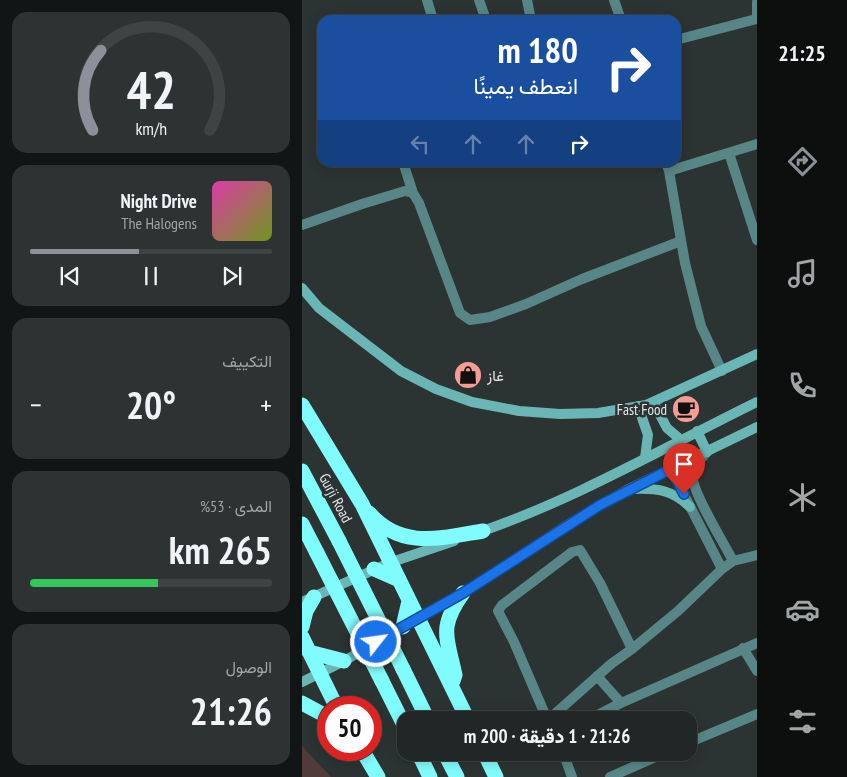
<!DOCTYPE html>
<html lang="ar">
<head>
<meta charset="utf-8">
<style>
  :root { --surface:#212626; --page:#2d3232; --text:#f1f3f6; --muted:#a2a5a7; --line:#3e4343; --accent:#8c9099 }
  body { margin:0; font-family:"PT Sans Narrow",Vazirmatn,sans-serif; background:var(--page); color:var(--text); direction:rtl; height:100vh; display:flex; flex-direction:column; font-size:19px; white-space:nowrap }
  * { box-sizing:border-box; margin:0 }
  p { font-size:16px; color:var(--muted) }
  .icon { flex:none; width:28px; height:28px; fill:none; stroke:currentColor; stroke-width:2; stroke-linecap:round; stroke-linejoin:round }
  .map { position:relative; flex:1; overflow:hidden; direction:ltr }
  .sheet { display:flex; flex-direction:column; gap:12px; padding:12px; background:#121515; width:302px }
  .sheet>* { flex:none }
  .guide { position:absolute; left:15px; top:15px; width:364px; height:152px; border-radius:15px; box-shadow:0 2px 12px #0003,0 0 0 1px var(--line); direction:rtl; background:#1a4fa0; color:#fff; overflow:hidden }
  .speed { position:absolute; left:15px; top:696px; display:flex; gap:10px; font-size:25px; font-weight:700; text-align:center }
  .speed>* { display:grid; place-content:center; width:65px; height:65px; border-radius:50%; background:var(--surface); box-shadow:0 2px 12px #0003,0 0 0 1px var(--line); line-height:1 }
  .speed .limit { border:8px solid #d22; background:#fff; color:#111 }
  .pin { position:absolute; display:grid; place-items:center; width:42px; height:42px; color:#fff; margin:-51px -21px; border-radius:50% 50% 50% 0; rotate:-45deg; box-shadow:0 0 5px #0007 }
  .pin .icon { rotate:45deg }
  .me { position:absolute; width:55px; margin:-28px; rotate:60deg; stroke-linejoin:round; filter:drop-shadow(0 0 4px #0008) }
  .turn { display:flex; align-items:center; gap:18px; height:105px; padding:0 20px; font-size:22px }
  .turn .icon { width:65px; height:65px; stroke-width:2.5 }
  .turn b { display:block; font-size:35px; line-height:42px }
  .lanes { display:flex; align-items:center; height:48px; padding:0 20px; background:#0003; justify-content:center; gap:25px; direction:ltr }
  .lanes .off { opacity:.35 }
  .big { font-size:38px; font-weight:800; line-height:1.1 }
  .sheet .tile { flex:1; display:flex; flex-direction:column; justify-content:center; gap:8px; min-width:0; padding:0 18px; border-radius:15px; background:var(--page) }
  .sheet .dial { align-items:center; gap:0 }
  .dial svg { height:130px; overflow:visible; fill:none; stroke:var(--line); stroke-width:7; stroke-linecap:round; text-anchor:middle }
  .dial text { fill:var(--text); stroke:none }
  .song { display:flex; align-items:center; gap:15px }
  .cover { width:60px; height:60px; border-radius:8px; background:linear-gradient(135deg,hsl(320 70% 55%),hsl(80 70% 35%)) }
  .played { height:5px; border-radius:2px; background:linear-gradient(90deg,var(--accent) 45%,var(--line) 45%) }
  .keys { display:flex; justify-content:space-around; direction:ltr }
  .heat { display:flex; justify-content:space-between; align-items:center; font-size:28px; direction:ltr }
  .charge { height:8px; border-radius:4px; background:linear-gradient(90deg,#34c759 53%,var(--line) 0) }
  .trip { position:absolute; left:95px; top:711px; width:300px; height:50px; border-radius:15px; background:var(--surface); box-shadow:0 2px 12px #0003,0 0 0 1px var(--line); font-weight:800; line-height:50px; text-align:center; direction:rtl }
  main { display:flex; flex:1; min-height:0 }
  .tab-bar { display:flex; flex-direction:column; width:90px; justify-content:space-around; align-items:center; background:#0d0f0f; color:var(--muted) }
  .tab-bar .icon { width:35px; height:35px }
  .tab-bar .active { color:var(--accent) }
  .tab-bar b { font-size:22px; color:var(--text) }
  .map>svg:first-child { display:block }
  .green { fill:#503b38 }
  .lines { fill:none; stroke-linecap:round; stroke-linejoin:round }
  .street { stroke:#588686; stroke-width:10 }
  .secondary { stroke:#6ab6b5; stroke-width:10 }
  .highway { stroke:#81fcfc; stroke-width:15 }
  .highway-bridge { stroke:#81fcfc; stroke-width:15 }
  .route-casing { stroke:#114b97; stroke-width:12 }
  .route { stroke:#1a73e8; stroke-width:9 }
  .labels { text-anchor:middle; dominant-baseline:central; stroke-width:5; stroke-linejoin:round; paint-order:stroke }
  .poi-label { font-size:15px; fill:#e4e9e8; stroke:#2c3333; text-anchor:start }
  .street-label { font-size:15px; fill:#e4e9e8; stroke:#2c3333 }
</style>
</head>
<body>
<main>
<nav class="tab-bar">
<b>21:25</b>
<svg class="icon active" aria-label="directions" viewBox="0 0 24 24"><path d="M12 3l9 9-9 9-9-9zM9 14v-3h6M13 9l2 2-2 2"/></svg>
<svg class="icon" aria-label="music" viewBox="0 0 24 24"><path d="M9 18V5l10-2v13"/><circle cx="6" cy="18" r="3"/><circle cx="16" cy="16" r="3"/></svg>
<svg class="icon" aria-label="phone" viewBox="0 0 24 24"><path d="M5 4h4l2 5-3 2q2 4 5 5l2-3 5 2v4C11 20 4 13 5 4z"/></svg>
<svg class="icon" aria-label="climate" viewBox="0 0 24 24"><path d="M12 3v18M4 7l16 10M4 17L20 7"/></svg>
<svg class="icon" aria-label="car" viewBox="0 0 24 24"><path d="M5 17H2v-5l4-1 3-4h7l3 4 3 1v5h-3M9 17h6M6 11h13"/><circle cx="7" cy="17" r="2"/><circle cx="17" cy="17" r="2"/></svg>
<svg class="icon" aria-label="filters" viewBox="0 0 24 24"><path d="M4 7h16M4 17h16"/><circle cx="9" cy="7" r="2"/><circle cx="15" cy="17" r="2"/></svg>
</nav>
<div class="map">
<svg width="455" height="777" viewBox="0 0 455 777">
  <rect width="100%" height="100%" fill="#2c3333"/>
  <!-- green -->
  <path class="green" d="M0,746L29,777H0Z"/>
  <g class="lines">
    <!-- street -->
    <path class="street" d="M125,0L131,20
      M177,0L184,20
      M225,0L229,20
      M312,0L319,20
      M455,2V19
      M374,40L454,19
      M427,153L455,240
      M101,162L111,193
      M364,162L367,171L383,263L399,326L420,371
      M367,171L455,144
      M0,225L60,204L103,191L111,193L117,203L158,313L168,320L188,317L224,304L280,279L379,241
      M405,452C397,460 391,468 391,479C392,495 423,545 431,561
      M369,469L420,569
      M441,648L455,671
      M295,676L319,703
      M245,719L212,642L196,611L200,605L270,552L278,550L298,583L330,649
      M246,720L309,664L330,649L376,611L420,569L431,561L455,555
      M286,720L319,703L455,643
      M386,743L455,714
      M261,752L270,777
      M308,777L365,752"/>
    <!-- secondary -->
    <path class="secondary" d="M0,288L17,308L99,371L134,389L170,402L217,411L258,414L296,413L344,405L455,354
      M351,402L365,428L379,440
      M336,406L346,435L343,458
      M395,431L405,452
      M331,489C355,488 371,490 388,507
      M175,533C272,500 363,447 455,402
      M0,602L87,563L152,541
      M0,682L42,661L161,593L270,522L325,490L455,427"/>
    <!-- highway -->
    <path class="highway" d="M0,405L60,504L166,720
      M0,471L37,541
      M67,513C99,550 139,538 181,531
      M0,524L15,553
      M72,569L97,580
      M0,627L4,611L12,597
      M101,627L107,601
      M0,637L35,708
      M7,652L42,661
      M101,669L126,720
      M80,681L104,729
      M151,681L153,675C145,637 136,628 161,593
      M0,703L26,717
      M60,750L76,777
      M116,752L128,777
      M142,752L155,777
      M182,752L194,777"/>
    <!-- highway-bridge -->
    <path class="highway-bridge" d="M37,541L101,669
      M15,553L80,681"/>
  </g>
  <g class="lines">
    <defs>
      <path id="route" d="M74,642L161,593L298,505L369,469L382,494"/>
    </defs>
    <!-- route casing -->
    <use href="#route" class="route-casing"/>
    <!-- route -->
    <use href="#route" class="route"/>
  </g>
  <!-- icons -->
  <defs>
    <symbol id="shop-disc" viewBox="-11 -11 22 22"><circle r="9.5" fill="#f59c93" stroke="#2c3333"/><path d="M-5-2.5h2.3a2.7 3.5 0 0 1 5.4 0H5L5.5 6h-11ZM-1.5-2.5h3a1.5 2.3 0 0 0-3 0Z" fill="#111"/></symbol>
    <symbol id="cafe-disc" viewBox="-11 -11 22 22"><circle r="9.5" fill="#f59c93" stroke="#2c3333"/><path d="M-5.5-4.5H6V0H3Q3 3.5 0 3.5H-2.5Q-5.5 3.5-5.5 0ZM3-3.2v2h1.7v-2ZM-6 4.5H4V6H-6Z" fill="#111"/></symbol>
  </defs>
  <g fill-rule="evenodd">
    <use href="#shop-disc" x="150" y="359" width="32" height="32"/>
    <use href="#cafe-disc" x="368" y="393" width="32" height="32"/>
  </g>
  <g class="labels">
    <!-- poi labels -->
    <g class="poi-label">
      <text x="185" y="375">غاز</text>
      <text x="365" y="409" text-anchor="end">Fast Food</text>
    </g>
    <!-- street labels -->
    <g class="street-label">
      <text transform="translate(34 498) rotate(62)">Gurji Road</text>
    </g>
  </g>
</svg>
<div class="speed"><div class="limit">50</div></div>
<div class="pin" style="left:382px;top:494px;background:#d93025"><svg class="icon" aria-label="arrive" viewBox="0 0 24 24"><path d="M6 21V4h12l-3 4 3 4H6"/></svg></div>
<svg class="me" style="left:74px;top:642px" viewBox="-20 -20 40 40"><circle r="17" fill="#1a73e8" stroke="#fff" stroke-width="3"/><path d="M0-11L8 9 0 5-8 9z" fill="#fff"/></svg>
<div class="trip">21:26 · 1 دقيقة · 200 m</div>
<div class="guide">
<div class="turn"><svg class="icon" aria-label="right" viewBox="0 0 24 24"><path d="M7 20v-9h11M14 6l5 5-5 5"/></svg><div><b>180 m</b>انعطف يمينًا</div></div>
<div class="lanes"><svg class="icon off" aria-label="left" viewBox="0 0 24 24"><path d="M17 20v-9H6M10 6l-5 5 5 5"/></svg><svg class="icon off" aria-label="ahead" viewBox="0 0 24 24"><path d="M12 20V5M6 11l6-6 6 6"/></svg><svg class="icon off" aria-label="ahead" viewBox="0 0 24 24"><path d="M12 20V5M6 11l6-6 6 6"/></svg><svg class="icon" aria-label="right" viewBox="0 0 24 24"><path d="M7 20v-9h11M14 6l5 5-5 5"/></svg></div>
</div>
</div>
<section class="sheet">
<div class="tile dial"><svg viewBox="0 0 100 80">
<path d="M14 69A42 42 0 1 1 86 69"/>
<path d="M14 69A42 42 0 0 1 19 20" stroke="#8c9099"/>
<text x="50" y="56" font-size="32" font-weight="700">42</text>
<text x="50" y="72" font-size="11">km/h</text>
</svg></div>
<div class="tile">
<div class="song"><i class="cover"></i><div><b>Night Drive</b><p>The Halogens</p></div></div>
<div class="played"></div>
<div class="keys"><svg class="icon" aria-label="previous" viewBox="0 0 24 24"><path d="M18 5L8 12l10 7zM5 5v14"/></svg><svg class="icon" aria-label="pause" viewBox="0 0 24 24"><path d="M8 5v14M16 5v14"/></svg><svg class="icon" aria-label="next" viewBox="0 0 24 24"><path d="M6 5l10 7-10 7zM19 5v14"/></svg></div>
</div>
<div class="tile"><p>التكييف</p>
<div class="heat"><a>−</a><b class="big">20°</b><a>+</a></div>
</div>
<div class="tile"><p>المدى · 53%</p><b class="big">265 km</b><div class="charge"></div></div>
<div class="tile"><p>الوصول</p><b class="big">21:26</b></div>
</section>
</main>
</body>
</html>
